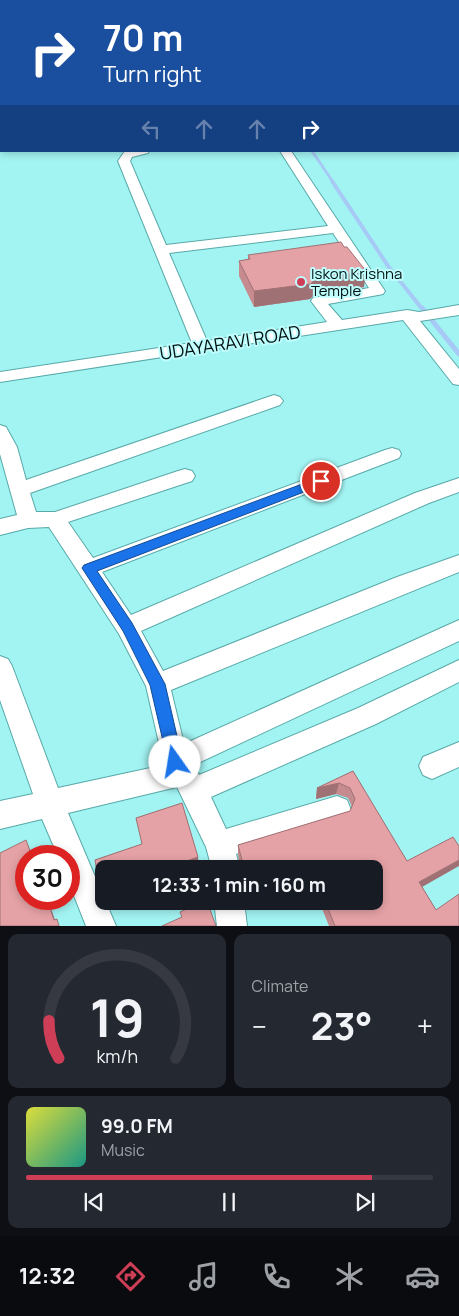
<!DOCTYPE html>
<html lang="en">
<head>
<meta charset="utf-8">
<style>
  :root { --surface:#171b24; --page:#242831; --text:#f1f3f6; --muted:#9ea1a6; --line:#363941; --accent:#ce3e57 }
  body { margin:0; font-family:Manrope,sans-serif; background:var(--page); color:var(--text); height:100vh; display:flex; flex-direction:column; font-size:19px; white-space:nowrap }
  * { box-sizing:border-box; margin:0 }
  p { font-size:16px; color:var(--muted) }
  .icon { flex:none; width:28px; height:28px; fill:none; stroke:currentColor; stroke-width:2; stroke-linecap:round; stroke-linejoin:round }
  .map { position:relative; height:926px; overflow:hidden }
  .sheet { display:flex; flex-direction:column; gap:8px; padding:8px; background:#0d0f14; flex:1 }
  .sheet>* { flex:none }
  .guide { position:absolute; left:0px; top:0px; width:460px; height:152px; box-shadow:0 2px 8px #0003; background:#1a4fa0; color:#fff; overflow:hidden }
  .speed { position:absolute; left:15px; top:845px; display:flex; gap:10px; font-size:25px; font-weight:700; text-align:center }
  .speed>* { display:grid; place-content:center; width:65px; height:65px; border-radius:50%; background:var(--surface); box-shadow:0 2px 8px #0003; line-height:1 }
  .speed .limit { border:8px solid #d22; background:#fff; color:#111 }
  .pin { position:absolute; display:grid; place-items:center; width:42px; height:42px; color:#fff; margin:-21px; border:2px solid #fff; border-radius:50%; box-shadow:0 1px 5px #0007 }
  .me { position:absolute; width:55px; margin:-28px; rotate:347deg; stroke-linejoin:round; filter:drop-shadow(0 0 4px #0008) }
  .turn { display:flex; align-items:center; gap:18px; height:105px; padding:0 20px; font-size:22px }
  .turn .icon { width:65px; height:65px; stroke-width:2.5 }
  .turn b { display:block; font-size:35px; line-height:42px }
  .lanes { display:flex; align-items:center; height:48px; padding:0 20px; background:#0003; justify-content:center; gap:25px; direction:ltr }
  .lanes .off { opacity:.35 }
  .big { font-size:38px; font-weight:700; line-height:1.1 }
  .sheet .card { flex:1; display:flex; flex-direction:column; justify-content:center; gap:8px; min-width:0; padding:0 18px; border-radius:10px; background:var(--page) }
  .sheet .dial { align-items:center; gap:0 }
  .dial svg { height:130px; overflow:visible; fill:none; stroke:var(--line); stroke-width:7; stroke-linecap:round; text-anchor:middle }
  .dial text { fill:var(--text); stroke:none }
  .song { display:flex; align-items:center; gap:15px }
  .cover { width:60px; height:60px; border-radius:8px; background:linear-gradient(135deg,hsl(60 70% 55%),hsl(170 70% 35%)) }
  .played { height:5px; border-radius:2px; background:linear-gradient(90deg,var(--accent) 85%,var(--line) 85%) }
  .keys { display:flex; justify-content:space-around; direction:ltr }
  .heat { display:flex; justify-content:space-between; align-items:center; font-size:28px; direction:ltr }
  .sheet .tiles { flex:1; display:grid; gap:8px; grid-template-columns:1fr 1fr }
  .card:last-child { grid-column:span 2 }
  .trip { position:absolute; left:95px; top:860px; width:288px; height:50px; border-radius:10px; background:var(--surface); box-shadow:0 2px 8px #0003; font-weight:700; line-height:50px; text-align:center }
  .menu { display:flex; height:80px; justify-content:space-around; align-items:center; background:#090b0e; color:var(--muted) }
  .menu .icon { width:35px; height:35px }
  .menu .active { color:var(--accent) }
  .menu b { font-size:22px; color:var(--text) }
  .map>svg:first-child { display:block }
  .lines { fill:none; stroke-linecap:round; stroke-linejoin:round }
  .stream-far3 { stroke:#a7c9f5; stroke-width:2.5 }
  .stream-far2 { stroke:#a7c9f5; stroke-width:3 }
  .stream-far1 { stroke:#a7c9f5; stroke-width:4 }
  .stream { stroke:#a7c9f5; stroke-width:5 }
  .minor-casing { stroke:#58a9a8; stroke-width:2 }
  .minor { fill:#fff; fill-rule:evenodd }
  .wall { fill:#c58b8f }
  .shaded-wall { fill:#a07174 }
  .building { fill:#e5a2a6; stroke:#a07174 }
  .route { fill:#1a73e8; stroke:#114b97 }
  .poi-dot { fill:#ce3e57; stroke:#befefd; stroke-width:2 }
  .labels { text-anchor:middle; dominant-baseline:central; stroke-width:4; stroke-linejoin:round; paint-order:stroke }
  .far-poi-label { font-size:15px; fill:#001010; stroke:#befefd; text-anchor:start }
  .street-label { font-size:18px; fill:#001010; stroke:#befefd }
</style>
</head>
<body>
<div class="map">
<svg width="459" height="926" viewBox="0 0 459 926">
  <rect width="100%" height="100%" fill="#a2f4f3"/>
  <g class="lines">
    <!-- stream-far3 -->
    <path class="stream-far3" d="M0,27L1,30"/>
    <!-- stream-far2 -->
    <path class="stream-far2" d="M312,151L333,182"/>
    <!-- stream-far1 -->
    <path class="stream-far1" d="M332,181L388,266L423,310"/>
    <!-- stream -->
    <path class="stream" d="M422,308L459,354"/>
    <defs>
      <path id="minor" d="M38,0H46L47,1H39Z
        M83,0H92L93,1H84Z
        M116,0H124L125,1H117Z
        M159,0H168L169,1H160Z
        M328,0H336L337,1H329Z
        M382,0H390L391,1H383Z
        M0,45H1V51H0Z
        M125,151H149L148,153L132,157L130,161L166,245L328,226L280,151H291L385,291L383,294L378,295L328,304L342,320L407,310L419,312L459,305V315L420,321L459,369V385L453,384L403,320L0,382V372L192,343L118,161ZM333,233L369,288L313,298L311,301L327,322L207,341L169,253Z
        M274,395L280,397L283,401L280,405L30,493L36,512H55L178,471L185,469L192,471L195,476L192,481L68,522L93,558L385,450L392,448L399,450L401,454L399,458L102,572L131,615L415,493L459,478V492L429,503L141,631L163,671L397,577L459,555V572L171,690L184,744L459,620V641L194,765L199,775L358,708L459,660V682L376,724L211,797L226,829L337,796L347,800L351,810L347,820L337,824L236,854L240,869H212L206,847L177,787L68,813L116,926H86L69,883V856H58L42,819L0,829V801L33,794L0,700V656L8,659L12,666L58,788L164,765L146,686L119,634L49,527L28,528L0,535V519L17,515L0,454V425L6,427L17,447L26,480Z
        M459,742V767L432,779L423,775L419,766L423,757Z
        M214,901H244L247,926H217Z"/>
    </defs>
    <!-- minor casing -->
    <use href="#minor" class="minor-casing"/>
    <!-- minor -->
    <use href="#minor" class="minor"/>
  </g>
  <!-- wall -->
  <path class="wall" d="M248,255L364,287L313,296L310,299L254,307L239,276V261L248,259Z
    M353,771L436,910L459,926H329L319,901H374V869H230V861H239L238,855V845L350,811L352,807L348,798L336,794L316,799L317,788Z
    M182,803L198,857L199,867L195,869H104V892L98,876L95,860L142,844L136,818Z"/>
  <!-- shaded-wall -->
  <path class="shaded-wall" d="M366,271L364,287L313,296L310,299L254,307V291Z
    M339,783L336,794L316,799L317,788Z
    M198,857L199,867L195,869H164Z
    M459,860V866L415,891L419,882Z
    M310,864L309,869H300Z
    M47,899H48L57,926L54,920Z"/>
  <!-- building -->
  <path class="building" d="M341,242L344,247H347L366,271L314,280L311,284L254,291L239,261L250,259L248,255Z
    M353,771L407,861L453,837L459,846V860L419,882L436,910L459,894V926H335L325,901H374V869H312L310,864L300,869H233L230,861L242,860L238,845L350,811L355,799L350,788L339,783L317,788Z
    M182,803L198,857L164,869H104V890L98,876L95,860L142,844L136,818Z
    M26,840L32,856H26V899H47L54,920L57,919L59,926H0V853Z
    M204,901H207L216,926H162L182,917L180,912Z"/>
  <!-- route -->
  <path class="route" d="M321,477L327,481L325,484L97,571L132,623L165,684L183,762L180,767L175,769L169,767L150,685L123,631L82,568L84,565Z"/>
  <!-- markers -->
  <circle class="poi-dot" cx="301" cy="282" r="5"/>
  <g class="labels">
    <!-- far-poi labels -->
    <g class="far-poi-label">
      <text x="311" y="273">Iskon Krishna<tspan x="311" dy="17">Temple</tspan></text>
    </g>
    <!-- street labels -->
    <g class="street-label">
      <text transform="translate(230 342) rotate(-9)">UDAYARAVI ROAD</text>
    </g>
  </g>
</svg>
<div class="speed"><div class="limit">30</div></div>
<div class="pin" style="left:321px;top:481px;background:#d93025"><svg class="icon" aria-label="arrive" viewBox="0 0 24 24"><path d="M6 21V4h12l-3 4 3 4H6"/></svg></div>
<svg class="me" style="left:175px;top:762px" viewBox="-20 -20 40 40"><circle r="19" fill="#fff"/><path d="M0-13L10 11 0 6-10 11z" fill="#1a73e8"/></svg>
<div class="trip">12:33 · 1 min · 160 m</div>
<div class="guide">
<div class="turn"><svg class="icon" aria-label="right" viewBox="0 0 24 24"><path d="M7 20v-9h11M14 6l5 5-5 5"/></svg><div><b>70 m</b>Turn right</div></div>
<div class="lanes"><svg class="icon off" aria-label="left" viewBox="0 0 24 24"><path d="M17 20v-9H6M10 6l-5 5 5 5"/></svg><svg class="icon off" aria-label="ahead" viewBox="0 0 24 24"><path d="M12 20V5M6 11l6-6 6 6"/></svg><svg class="icon off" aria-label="ahead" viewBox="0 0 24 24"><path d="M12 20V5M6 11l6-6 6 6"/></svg><svg class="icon" aria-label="right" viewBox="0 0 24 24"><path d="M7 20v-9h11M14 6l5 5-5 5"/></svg></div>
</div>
</div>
<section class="sheet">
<div class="tiles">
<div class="card dial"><svg viewBox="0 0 100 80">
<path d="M14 69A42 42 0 1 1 86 69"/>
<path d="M14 69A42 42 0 0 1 8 46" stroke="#ce3e57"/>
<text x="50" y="56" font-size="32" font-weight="700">19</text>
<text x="50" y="72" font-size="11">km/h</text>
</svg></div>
<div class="card"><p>Climate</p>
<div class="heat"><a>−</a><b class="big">23°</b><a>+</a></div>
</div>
<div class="card">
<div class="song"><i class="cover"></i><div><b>99.0 FM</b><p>Music</p></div></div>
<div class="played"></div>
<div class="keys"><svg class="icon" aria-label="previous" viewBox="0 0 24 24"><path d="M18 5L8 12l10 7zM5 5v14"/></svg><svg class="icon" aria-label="pause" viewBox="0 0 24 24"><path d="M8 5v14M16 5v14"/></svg><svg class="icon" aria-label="next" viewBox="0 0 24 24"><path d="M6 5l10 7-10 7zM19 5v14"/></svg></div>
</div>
</div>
</section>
<nav class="menu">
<b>12:32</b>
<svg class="icon active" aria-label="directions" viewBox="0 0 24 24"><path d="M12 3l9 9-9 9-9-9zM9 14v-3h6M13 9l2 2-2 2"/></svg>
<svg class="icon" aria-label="music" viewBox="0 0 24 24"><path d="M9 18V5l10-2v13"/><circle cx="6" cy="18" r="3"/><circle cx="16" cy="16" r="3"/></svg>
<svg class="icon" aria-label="phone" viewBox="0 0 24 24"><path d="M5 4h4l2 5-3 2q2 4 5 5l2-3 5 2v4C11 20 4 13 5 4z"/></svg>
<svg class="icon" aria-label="climate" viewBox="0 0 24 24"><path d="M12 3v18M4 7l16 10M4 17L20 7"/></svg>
<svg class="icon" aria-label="car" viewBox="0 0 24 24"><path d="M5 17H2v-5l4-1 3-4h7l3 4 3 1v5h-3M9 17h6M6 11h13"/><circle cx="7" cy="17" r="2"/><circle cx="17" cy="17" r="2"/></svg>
</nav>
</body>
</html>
